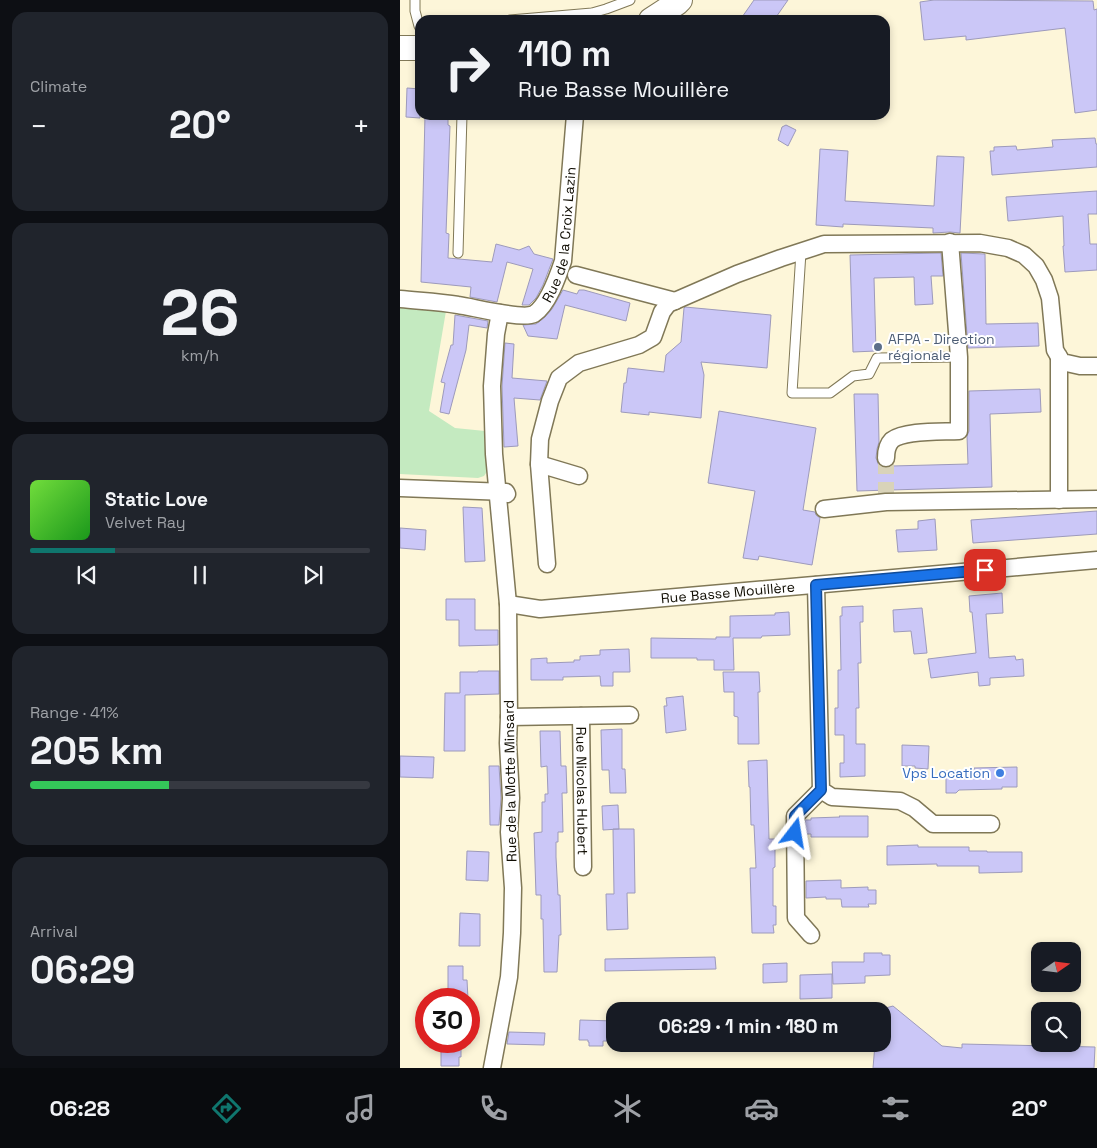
<!DOCTYPE html>
<html lang="en">
<head>
<meta charset="utf-8">
<style>
  :root { --surface:#171b24; --page:#20242c; --text:#f1f3f6; --muted:#9ea1a6; --line:#363941; --accent:#0f766e }
  body { margin:0; font-family:"Space Grotesk",sans-serif; background:var(--page); color:var(--text); height:100vh; display:flex; flex-direction:column; font-size:19px; white-space:nowrap }
  * { box-sizing:border-box; margin:0 }
  p { font-size:16px; color:var(--muted) }
  .icon { flex:none; width:28px; height:28px; fill:none; stroke:currentColor; stroke-width:2; stroke-linecap:round; stroke-linejoin:round }
  .map { position:relative; flex:1; overflow:hidden }
  .sheet { display:flex; flex-direction:column; gap:12px; padding:12px; background:#0d0f14; width:400px }
  .sheet>* { flex:none }
  .top-card { position:absolute; left:15px; top:15px; width:475px; height:105px; border-radius:15px; box-shadow:0 2px 8px #0003; background:#171b24; color:var(--text); overflow:hidden }
  .needle { width:32px; rotate:76deg }
  .buttons { position:absolute; left:631px; top:942px; display:grid; gap:10px }
  .buttons a { display:grid; place-items:center; width:50px; height:50px; border-radius:10px; background:var(--surface); box-shadow:0 2px 8px #0003; font-size:25px }
  .speed { position:absolute; left:15px; top:988px; display:flex; gap:10px; font-size:25px; font-weight:700; text-align:center }
  .speed>* { display:grid; place-content:center; width:65px; height:65px; border-radius:50%; background:var(--surface); box-shadow:0 2px 8px #0003; line-height:1 }
  .speed .limit { border:8px solid #d22; background:#fff; color:#111 }
  .pin { position:absolute; display:grid; place-items:center; width:42px; height:42px; color:#fff; margin:-21px; border-radius:10px; box-shadow:0 2px 8px #0006 }
  .me { position:absolute; width:55px; margin:-28px; rotate:14deg; stroke-linejoin:round; filter:drop-shadow(0 0 4px #0008) }
  .turn { display:flex; align-items:center; gap:18px; height:105px; padding:0 20px; font-size:22px }
  .turn .icon { width:65px; height:65px; stroke-width:2.5 }
  .turn b { display:block; font-size:35px; line-height:42px }
  .big { font-size:38px; font-weight:800; line-height:1.1 }
  .sheet .card { flex:1; display:flex; flex-direction:column; justify-content:center; gap:8px; min-width:0; padding:0 18px; border-radius:15px; background:var(--page) }
  .sheet .dial { align-items:center; gap:0 }
  .dial b { font-size:65px; line-height:1 }
  .song { display:flex; align-items:center; gap:15px }
  .cover { width:60px; height:60px; border-radius:8px; background:linear-gradient(135deg,hsl(100 70% 55%),hsl(120 70% 35%)) }
  .played { height:5px; border-radius:2px; background:linear-gradient(90deg,var(--accent) 25%,var(--line) 25%) }
  .keys { display:flex; justify-content:space-around; direction:ltr }
  .heat { display:flex; justify-content:space-between; align-items:center; font-size:28px; direction:ltr }
  .charge { height:8px; border-radius:4px; background:linear-gradient(90deg,#34c759 41%,var(--line) 0) }
  .trip { position:absolute; left:206px; top:1002px; width:285px; height:50px; border-radius:15px; background:var(--surface); box-shadow:0 2px 8px #0003; font-weight:800; line-height:50px; text-align:center }
  .dock { display:flex; height:80px; justify-content:space-around; align-items:center; background:#090b0e; color:var(--muted) }
  .dock .icon { width:35px; height:35px }
  .dock .selected { color:var(--accent) }
  .dock b { font-size:22px; color:var(--text) }
  main { display:flex; flex:1; min-height:0 }
  .map>svg:first-child { display:block }
  .green { fill:#c4eac0 }
  .building { fill:#cbc7f7; stroke:#9d9abb }
  .lines { fill:none; stroke-linecap:round; stroke-linejoin:round }
  .street-tunnel { stroke:#d9d3b9; stroke-width:16; stroke-dasharray:16 8; stroke-linecap:butt }
  .lane-casing { stroke:#807857; stroke-width:11 }
  .street-casing { stroke:#807857; stroke-width:19 }
  .secondary-casing { stroke:#807857; stroke-width:26 }
  .lane { stroke:#fff; stroke-width:9 }
  .street { stroke:#fff; stroke-width:16 }
  .secondary { stroke:#fff; stroke-width:24 }
  .route-casing { stroke:#114b97; stroke-width:12 }
  .route { stroke:#1a73e8; stroke-width:9 }
  .service-dot { fill:#5c6f8a; stroke:#fff; stroke-width:2 }
  .shop-dot { fill:#3f7fe0; stroke:#fff; stroke-width:2 }
  .labels { text-anchor:middle; dominant-baseline:central; stroke-width:4; stroke-linejoin:round; paint-order:stroke }
  .street-label { font-size:14px; fill:#100d03; stroke:#fff }
  .service-label { font-size:14px; fill:#4e5e75; stroke:#fff; text-anchor:start }
  .shop-label { font-size:14px; fill:#366cbe; stroke:#fff; text-anchor:end }
</style>
</head>
<body>
<main>
<section class="sheet">
<div class="card"><p>Climate</p>
<div class="heat"><a>−</a><b class="big">20°</b><a>+</a></div>
</div>
<div class="card dial"><b>26</b><p>km/h</p></div>
<div class="card">
<div class="song"><i class="cover"></i><div><b>Static Love</b><p>Velvet Ray</p></div></div>
<div class="played"></div>
<div class="keys"><svg class="icon" aria-label="previous" viewBox="0 0 24 24"><path d="M18 5L8 12l10 7zM5 5v14"/></svg><svg class="icon" aria-label="pause" viewBox="0 0 24 24"><path d="M8 5v14M16 5v14"/></svg><svg class="icon" aria-label="next" viewBox="0 0 24 24"><path d="M6 5l10 7-10 7zM19 5v14"/></svg></div>
</div>
<div class="card"><p>Range · 41%</p><b class="big">205 km</b><div class="charge"></div></div>
<div class="card"><p>Arrival</p><b class="big">06:29</b></div>
</section>
<div class="map">
<svg width="697" height="1068" viewBox="0 0 697 1068">
  <rect width="100%" height="100%" fill="#fdf6d9"/>
  <!-- green -->
  <path class="green" d="M0,307L46,311L29,411L55,428L85,431L88,470L84,476L78,478L0,474Z"/>
  <!-- building -->
  <path class="building" d="M354,0H388L374,20H340Z
    M534,0L693,1L694,10L697,9V110L675,113L665,28L566,40V36L524,40L520,2Z
    M7,88L20,89V118L6,117Z
    M25,115H48V125L50,126L46,233L49,234L48,258L92,262L96,244L119,250L129,246L134,254L153,259L143,285L136,298L129,305H122L133,269L107,262L97,302L70,297L71,287L21,282Z
    M386,125L396,130L388,146L378,140L382,127Z
    M695,138L696,144H697V167L592,175L590,151H594V147L616,146L617,150L653,147L652,140Z
    M420,149L448,151L445,201L534,206L537,156L564,157L560,233L550,232L533,233V228L443,224V227L416,225Z
    M697,191V214H688L690,244H697V270L665,272L663,246H664L663,216L608,221L606,197Z
    M541,253L543,276H531L533,304L515,305L514,277L474,278L476,351L453,352L450,255Z
    M561,253L585,254L586,324L638,323L639,346L568,348Z
    M163,290L177,294L179,290H184L230,303L226,321L165,305L157,339L128,336L123,325L136,324L145,317L152,309Z
    M285,307L371,315L367,368L301,362L304,375L301,418L249,412V415L221,412L224,383H226L228,368L264,372L266,355L281,342L284,308Z
    M55,315L88,321L87,328L69,325L66,350L49,414L40,412L45,383L41,382L51,345H53Z
    M105,343L114,344L112,378L147,381L140,400L114,398L118,446L104,447L102,386Z
    M640,389L641,412L590,414L592,487L457,491L454,394H478L479,442L477,449L476,458L479,466L486,468L492,466L568,464L567,436L569,431V391Z
    M319,411L416,428L403,510L415,512L416,515L420,518L412,565L359,556L358,560L343,558L355,491L308,483Z
    M63,507L82,508L85,561L65,562Z
    M697,511V534L573,543L571,520Z
    M535,519L537,550L498,552L496,530L518,529V521Z
    M0,528L26,530L25,550L0,548Z
    M602,593L603,613L586,614L589,658L615,656L616,660L623,659L624,676L590,678V685L579,686L578,672L531,678L528,659L576,653L572,612H570L569,596Z
    M46,599H75V630H98V645L59,646V620H46Z
    M463,606V622H460L461,663H458L459,708H456V744H465V776L440,777V763H444V735H435V708H438V670H441L440,616H442V607Z
    M522,608L527,653L514,654L511,631L494,632L493,610Z
    M389,612L390,635L362,636L361,638H333L334,670H314V660H297V658H251V638L316,639V637H330V616L375,615V613Z
    M229,649L230,672H213V686H201L200,676L163,677V680H131V659L147,658V663L174,662V660H180V656L200,655V650Z
    M78,671H99V694L65,695V751H44L45,693H60V672H78Z
    M323,672H359L360,692H358L359,744H338V717L334,716V692H324Z
    M283,696L286,730L266,733L264,706H267L266,698Z
    M222,729V769H225L226,793H210L209,770H202L201,730Z
    M140,731H160L161,766H166L167,793H162L163,832H158V842H156V857L158,895H160L161,935H159L157,972H144L143,919H141V895H136L134,833L142,832V802H145V794H148L147,766L141,767Z
    M502,745L529,746L528,769L515,768V766H502Z
    M0,756L34,757L33,778L0,777Z
    M367,760L369,839H375V867L373,868V906H376V925H373L374,933H352L350,868H356L354,825H351L350,787H349L348,761Z
    M89,766H99L101,798L99,825H90Z
    M617,767V787H602V789L559,790L556,793H546V771L575,770L574,768Z
    M218,805L219,829L203,830L202,806Z
    M439,816H468V837H411V834H405V820H411V818L440,817Z
    M213,829H234L235,893H227L228,929L207,930L206,894H214Z
    M518,845V847H569V851H587V852H622V872L579,873V866H537V864L487,865V846Z
    M67,851L89,852L88,881L66,880Z
    M441,880V888L468,887V890H476V904H468L469,907H442L441,899H426V897L406,898V881Z
    M60,913L80,914V946H59Z
    M464,953H482V955H490V975L465,976V983L433,984L432,962H464Z
    M315,957L316,969L205,971V959Z
    M387,963V982L363,983V964Z
    M48,966H63V980H67L68,999H48Z
    M432,974V998L400,999V975Z
    M493,1006L542,1046L562,1048V1044L695,1047L694,1068H473L475,1044H482V1009Z
    M180,1020L215,1021V1041H203V1046H189V1042H188V1040H179Z
    M109,1032L145,1033L144,1045L107,1044Z
    M41,1041H61V1057H59V1066H41Z"/>
  <g class="lines">
    <!-- street-tunnel -->
    <path class="street-tunnel" d="M486,458V502"/>
    <defs>
      <path id="lane" d="M15,0V11L19,26
        M110,20L192,13L206,9L230,0
        M401,252L392,393H430L453,376L469,374L477,358L559,357
        M58,253L62,115"/>
      <g id="street">
        <path d="M176,275L275,301"/>
        <path id="s1" d="M0,299C19,301 39,302 58,305C73,307 122,320 134,314C148,305 158,276 163,261L175,115"/>
        <path d="M486,458C486,451 487,445 492,440C505,430 542,432 559,431V357L550,242"/>
        <path d="M139,464L179,476"/>
        <path d="M0,488L106,492L107,494"/>
        <path d="M659,500V357"/>
        <path d="M424,509L486,502L697,499"/>
        <path d="M147,564L139,464L140,439L150,401L159,378L179,363L239,345L253,337L262,312L268,304L337,274L381,258L424,244L580,243L608,248L624,255L636,266L644,280L650,298L655,350L662,362L680,366H697"/>
        <path d="M416,585L421,790L432,797L500,801L514,808L533,824H591"/>
        <path id="s2" d="M108,604L140,609L697,560"/>
        <path id="s3" d="M181,716L183,867"/>
        <path d="M109,717L230,715"/>
        <path d="M411,935L396,918L395,816L421,790"/>
        <path d="M92,1068L109,977L112,933L113,888L109,832L111,798L108,743L109,717L108,604L94,454L92,386L96,334L100,313"/>
      </g>
      <path id="secondary" d="M251,20L277,3L280,0
        M0,48H20"/>
    </defs>
    <!-- lane casing -->
    <use href="#lane" class="lane-casing"/>
    <!-- street casing -->
    <use href="#street" class="street-casing"/>
    <!-- secondary casing -->
    <use href="#secondary" class="secondary-casing"/>
    <!-- lane -->
    <use href="#lane" class="lane"/>
    <!-- street -->
    <use href="#street" class="street"/>
    <!-- secondary -->
    <use href="#secondary" class="secondary"/>
  </g>
  <g class="lines">
    <defs>
      <path id="route" d="M395,833V816L421,790L416,585L585,570"/>
    </defs>
    <!-- route casing -->
    <use href="#route" class="route-casing"/>
    <!-- route -->
    <use href="#route" class="route"/>
  </g>
  <!-- markers -->
  <circle class="service-dot" cx="478" cy="347" r="5"/>
  <circle class="shop-dot" cx="600" cy="773" r="5"/>
  <g class="labels">
    <!-- street labels -->
    <g class="street-label">
      <text stroke="none"><textPath href="#s1" startOffset="222">Rue de la Croix Lazin</textPath></text>
      <text stroke="none"><textPath href="#s2" startOffset="221">Rue Basse Mouillère</textPath></text>
      <text transform="translate(110 781) rotate(-91)">Rue de la Motte Minsard</text>
      <text stroke="none"><textPath href="#s3" startOffset="75">Rue Nicolas Hubert</textPath></text>
    </g>
    <!-- service labels -->
    <g class="service-label">
      <text x="488" y="339">AFPA - Direction<tspan x="488" dy="16">régionale</tspan></text>
    </g>
    <!-- shop labels -->
    <g class="shop-label">
      <text x="590" y="773">Vps Location</text>
    </g>
  </g>
</svg>
<div class="buttons">
<a><svg class="needle" viewBox="-14 -14 28 28"><path d="M0-13l5 13h-10z" fill="#e53935"/><path d="M0 13l5-13h-10z" fill="#9ea1a6"/></svg></a>
<a><svg class="icon" aria-label="search" viewBox="0 0 24 24"><circle cx="10" cy="10" r="6"/><path d="M15 15l6 6"/></svg></a>
</div>
<div class="speed"><div class="limit">30</div></div>
<div class="pin" style="left:585px;top:570px;background:#d93025"><svg class="icon" aria-label="arrive" viewBox="0 0 24 24"><path d="M6 21V4h12l-3 4 3 4H6"/></svg></div>
<svg class="me" style="left:395px;top:833px" viewBox="-20 -20 40 40"><path d="M0-17L14 15 0 8-14 15z" fill="#1a73e8" stroke="#fff" stroke-width="4"/></svg>
<div class="trip">06:29 · 1 min · 180 m</div>
<div class="top-card">
<div class="turn"><svg class="icon" aria-label="right" viewBox="0 0 24 24"><path d="M7 20v-9h11M14 6l5 5-5 5"/></svg><div><b>110 m</b>Rue Basse Mouillère</div></div>
</div>
</div>
</main>
<nav class="dock">
<b>06:28</b>
<svg class="icon selected" aria-label="directions" viewBox="0 0 24 24"><path d="M12 3l9 9-9 9-9-9zM9 14v-3h6M13 9l2 2-2 2"/></svg>
<svg class="icon" aria-label="music" viewBox="0 0 24 24"><path d="M9 18V5l10-2v13"/><circle cx="6" cy="18" r="3"/><circle cx="16" cy="16" r="3"/></svg>
<svg class="icon" aria-label="phone" viewBox="0 0 24 24"><path d="M5 4h4l2 5-3 2q2 4 5 5l2-3 5 2v4C11 20 4 13 5 4z"/></svg>
<svg class="icon" aria-label="climate" viewBox="0 0 24 24"><path d="M12 3v18M4 7l16 10M4 17L20 7"/></svg>
<svg class="icon" aria-label="car" viewBox="0 0 24 24"><path d="M5 17H2v-5l4-1 3-4h7l3 4 3 1v5h-3M9 17h6M6 11h13"/><circle cx="7" cy="17" r="2"/><circle cx="17" cy="17" r="2"/></svg>
<svg class="icon" aria-label="filters" viewBox="0 0 24 24"><path d="M4 7h16M4 17h16"/><circle cx="9" cy="7" r="2"/><circle cx="15" cy="17" r="2"/></svg>
<b>20°</b>
</nav>
</body>
</html>
